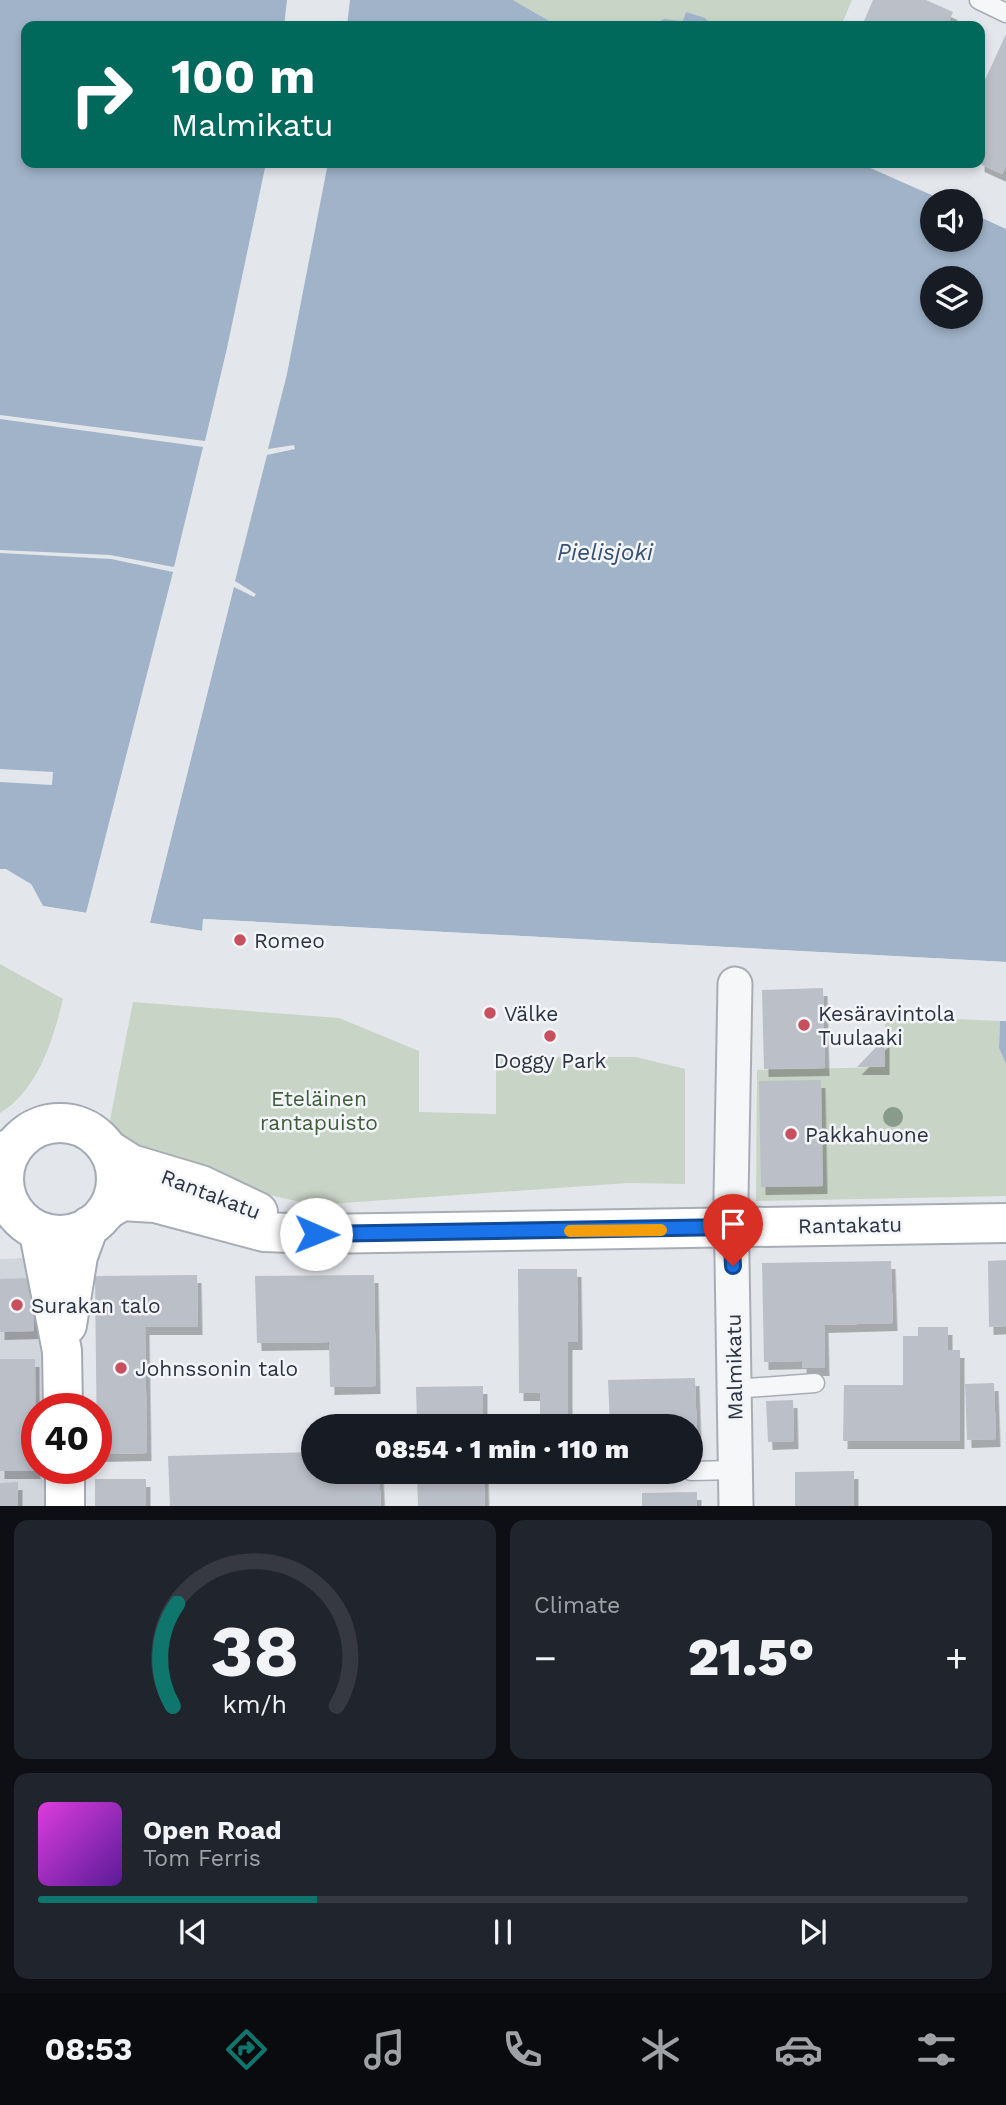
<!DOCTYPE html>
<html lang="en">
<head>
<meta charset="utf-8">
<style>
  :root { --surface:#171b24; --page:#20242c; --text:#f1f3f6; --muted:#9ea1a6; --line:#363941; --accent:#0f766e }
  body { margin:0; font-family:"Work Sans",sans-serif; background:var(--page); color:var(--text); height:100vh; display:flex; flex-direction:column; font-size:26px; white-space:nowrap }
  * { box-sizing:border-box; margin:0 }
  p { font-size:23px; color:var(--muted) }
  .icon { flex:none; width:38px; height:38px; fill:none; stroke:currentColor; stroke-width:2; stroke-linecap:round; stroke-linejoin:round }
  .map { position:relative; height:1506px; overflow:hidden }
  .side { display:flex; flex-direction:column; gap:14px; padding:14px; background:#0d0f14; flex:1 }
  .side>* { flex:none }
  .top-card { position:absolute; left:21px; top:21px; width:964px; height:147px; border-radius:14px; box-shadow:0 4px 10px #0003; background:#00695c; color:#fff; overflow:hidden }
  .fabs { position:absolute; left:920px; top:189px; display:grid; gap:14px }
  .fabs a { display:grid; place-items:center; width:63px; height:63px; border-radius:50%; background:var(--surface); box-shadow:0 4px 10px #0003; font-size:35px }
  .speed { position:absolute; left:21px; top:1393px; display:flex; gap:14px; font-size:35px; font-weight:700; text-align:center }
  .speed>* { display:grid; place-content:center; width:91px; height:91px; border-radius:50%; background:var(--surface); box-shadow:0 4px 10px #0003; line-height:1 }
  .speed .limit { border:10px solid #d22; background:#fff; color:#111 }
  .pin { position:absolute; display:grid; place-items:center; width:60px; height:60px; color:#fff; margin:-72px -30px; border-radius:50% 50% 50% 0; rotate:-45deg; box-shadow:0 0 7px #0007 }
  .pin .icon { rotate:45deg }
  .me { position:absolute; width:77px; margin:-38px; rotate:91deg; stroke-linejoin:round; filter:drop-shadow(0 0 5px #0008) }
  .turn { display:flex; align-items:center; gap:24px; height:147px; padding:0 35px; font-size:32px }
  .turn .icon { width:91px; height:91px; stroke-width:2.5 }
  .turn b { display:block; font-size:49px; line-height:60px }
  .big { font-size:52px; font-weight:800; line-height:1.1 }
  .side .widget { flex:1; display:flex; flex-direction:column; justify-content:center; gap:10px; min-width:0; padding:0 24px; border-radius:14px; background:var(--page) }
  .side .dial { align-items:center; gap:0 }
  .dial svg { height:182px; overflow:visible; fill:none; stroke:var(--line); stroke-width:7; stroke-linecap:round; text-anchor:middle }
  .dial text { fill:var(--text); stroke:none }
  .song { display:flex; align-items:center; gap:21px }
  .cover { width:84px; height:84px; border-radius:10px; background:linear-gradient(135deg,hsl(300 70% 55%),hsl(270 70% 35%)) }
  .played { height:7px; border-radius:4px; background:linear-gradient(90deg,var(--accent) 30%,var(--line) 30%) }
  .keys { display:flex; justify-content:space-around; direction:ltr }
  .heat { display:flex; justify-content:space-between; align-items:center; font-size:38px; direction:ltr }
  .side .tiles { flex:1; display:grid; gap:14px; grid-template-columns:1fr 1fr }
  .widget:last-child { grid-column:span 2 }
  .trip { position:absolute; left:301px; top:1414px; width:402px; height:70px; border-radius:35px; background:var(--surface); box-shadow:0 4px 10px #0003; font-weight:800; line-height:70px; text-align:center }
  .menu { display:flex; height:112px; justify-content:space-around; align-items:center; background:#090b0e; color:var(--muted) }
  .menu .icon { width:49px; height:49px }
  .menu .current { color:var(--accent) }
  .menu b { font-size:32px; color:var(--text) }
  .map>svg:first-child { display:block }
  .built { fill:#d1d5dc }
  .green { fill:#c8d4c5 }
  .water { fill:#a0b3c8; fill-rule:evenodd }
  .pier { fill:#e3e6eb }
  .building { fill:#bbbfc7; filter:url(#shadow) }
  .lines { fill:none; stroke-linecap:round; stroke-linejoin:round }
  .lane-casing { stroke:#a8adb5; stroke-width:21 }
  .street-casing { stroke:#a8adb5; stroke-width:37 }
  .secondary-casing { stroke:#a8adb5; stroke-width:42 }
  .primary-casing { stroke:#a3aab6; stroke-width:42 }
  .lane { stroke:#f6f7f9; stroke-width:18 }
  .street { stroke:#f6f7f9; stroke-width:33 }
  .secondary { stroke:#fff; stroke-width:38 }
  .primary { stroke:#fff; stroke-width:38 }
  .tree { fill:#899b8a }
  .route-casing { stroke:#114b97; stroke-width:18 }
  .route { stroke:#1a73e8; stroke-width:12 }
  .slow { stroke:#f59e0b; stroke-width:12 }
  .poi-dot { fill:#c84f5e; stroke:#f3f5f8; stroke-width:2.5 }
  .labels { text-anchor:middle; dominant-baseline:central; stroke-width:5; stroke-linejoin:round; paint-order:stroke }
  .poi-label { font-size:21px; fill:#2c3342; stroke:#f3f5f8; text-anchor:start }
  .park-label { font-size:21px; fill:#3f5d3a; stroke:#f3f5f8 }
  .street-label { font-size:21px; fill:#2c3342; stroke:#f3f5f8 }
  .water-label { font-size:23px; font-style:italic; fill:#375174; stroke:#f3f5f8 }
</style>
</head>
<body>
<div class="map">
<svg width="1006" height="1507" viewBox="0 0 1006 1507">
  <defs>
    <filter id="shadow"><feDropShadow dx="4.5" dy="8" stdDeviation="0" flood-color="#0004"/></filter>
  </defs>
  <rect width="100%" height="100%" fill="#e3e6eb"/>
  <!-- built -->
  <path class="built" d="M57,1257L60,1409H37V1468H61L62,1506H0V1259Z"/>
  <!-- green -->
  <path class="green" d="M513,0H852L841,26H713L705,18L683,21L664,19L650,26H558Z
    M0,964L63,999C53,1040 38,1090 0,1113Z
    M133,1002L339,1018L419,1051V1112L496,1114V1057H636L685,1069V1184L628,1183L314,1205C276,1197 154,1170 128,1147C121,1140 115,1128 110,1120Z
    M885,1016L1000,1021L999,1048L1006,1064V1196L756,1201L757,1070L885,1067Z"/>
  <!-- water -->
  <path class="water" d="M0,0H513L558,26H26V163H859L945,201H933V240H971V213L1006,229V962L204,919L203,931L43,906L31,884L0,869ZM933,278H971V317H933Z
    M686,12L705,18L713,26H650L664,19L683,21Z
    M1000,1021H1006V1064L999,1048Z"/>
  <!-- pier -->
  <path class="pier" d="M287,0H350L347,26H284Z
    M266,163H328L287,374L268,449L294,445L295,449L267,455L235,581L256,594L254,597L234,587L150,923L202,931L203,919L1006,962V966L207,923L206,932L203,935L41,909L28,886L0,872V869H6L31,884L43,906L86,913L173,572L111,559L0,553V550L110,555L174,567L203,447L0,419V415L205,441L227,348Z
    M0,769L53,772L52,785L0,782Z"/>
  <!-- building -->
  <path class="building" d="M873,0H926L953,12L947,26H862Z
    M1006,34V165L1002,174L980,164V91Z
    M823,988L825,1068L764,1069L762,990Z
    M885,1038V1067H857Z
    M821,1080L823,1186L761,1187L759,1081Z
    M1006,1260V1326L989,1327L988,1261Z
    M891,1261L893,1323L824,1325L825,1368H802V1361L764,1362L762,1263Z
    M518,1269H577L578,1342H568V1426H540V1393H519Z
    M197,1275L198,1327H145L147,1453L97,1454L95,1276Z
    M374,1275L376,1386L330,1387L329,1342L257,1343L255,1276Z
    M32,1278L34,1331L0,1332V1279Z
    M918,1327H948V1350H960V1441H843L844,1385H903V1336H918Z
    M0,1359H35L36,1471H0Z
    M695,1378L697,1438H691V1426H610L608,1380Z
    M994,1383L996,1439L967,1440L965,1384Z
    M483,1386V1426H417L416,1387Z
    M793,1400L794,1441L768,1442L766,1401Z
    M313,1452V1472H379L381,1507H170L168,1456Z
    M854,1471V1507H795V1472Z
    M417,1472H484L485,1507H418Z
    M95,1479H146V1507H95Z
    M18,1482V1507H0V1483Z
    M697,1492V1507H642V1493Z"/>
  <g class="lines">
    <defs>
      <path id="lane" d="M979,0L1006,13
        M734,1389L815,1383
        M691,1471L736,1470
        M628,1472H649"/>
      <path id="street" d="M735,984L731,1197L736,1507"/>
      <path id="secondary" d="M109,1150L131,1164L201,1185L258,1212
        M0,1153L13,1147
        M0,1203L11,1206
        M107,1210L122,1201L155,1203L264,1232L316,1234L1006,1223"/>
      <path id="primary" d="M4 1179a56 56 0 1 1 112 0a56 56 0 1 1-112 0Z
        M39,1233L62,1351L63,1409
        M67,1325L78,1256L89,1226
        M65,1468V1507"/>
    </defs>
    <!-- lane casing -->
    <use href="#lane" class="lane-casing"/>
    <!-- street casing -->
    <use href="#street" class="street-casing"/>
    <!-- secondary casing -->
    <use href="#secondary" class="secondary-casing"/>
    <!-- primary casing -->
    <use href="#primary" class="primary-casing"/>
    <!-- lane -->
    <use href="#lane" class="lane"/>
    <!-- street -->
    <use href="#street" class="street"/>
    <!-- secondary -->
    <use href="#secondary" class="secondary"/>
    <!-- primary -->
    <use href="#primary" class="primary"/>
  </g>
  <!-- trees -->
  <circle class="tree" cx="893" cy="1117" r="10"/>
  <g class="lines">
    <defs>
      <path id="route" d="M316,1234L731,1227L733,1266"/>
    </defs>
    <!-- route casing -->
    <use href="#route" class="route-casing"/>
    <!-- route -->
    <use href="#route" class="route"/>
    <!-- slow -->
    <path class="slow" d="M570,1231L661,1230"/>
  </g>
  <!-- markers -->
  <g class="poi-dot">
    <circle cx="240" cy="940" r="7"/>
    <circle cx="490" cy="1013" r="7"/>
    <circle cx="804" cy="1025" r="7"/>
    <circle cx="550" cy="1036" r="7"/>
    <circle cx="791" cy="1134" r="7"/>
    <circle cx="17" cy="1305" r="7"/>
    <circle cx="121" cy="1368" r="7"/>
  </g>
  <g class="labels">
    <!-- poi labels -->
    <g class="poi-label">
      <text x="254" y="940">Romeo</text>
      <text x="504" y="1013">Välke</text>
      <text x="818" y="1013">Kesäravintola<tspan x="818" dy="24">Tuulaaki</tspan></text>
      <text x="550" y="1060" text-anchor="middle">Doggy Park</text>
      <text x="805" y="1134">Pakkahuone</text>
      <text x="31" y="1305">Surakan talo</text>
      <text x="135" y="1368">Johnssonin talo</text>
    </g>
    <!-- park labels -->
    <g class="park-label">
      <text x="319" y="1098">Eteläinen<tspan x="319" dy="24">rantapuisto</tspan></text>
    </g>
    <!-- street labels -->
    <g class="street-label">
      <text transform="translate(211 1194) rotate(21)">Rantakatu</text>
      <text transform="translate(850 1225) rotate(-1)">Rantakatu</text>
      <text transform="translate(734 1367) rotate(-91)">Malmikatu</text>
    </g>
    <!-- water labels -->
    <g class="water-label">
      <text x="605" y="552">Pielisjoki</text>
    </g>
  </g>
</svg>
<div class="fabs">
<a><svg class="icon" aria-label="sound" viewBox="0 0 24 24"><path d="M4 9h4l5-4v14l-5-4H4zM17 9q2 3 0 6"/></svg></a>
<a><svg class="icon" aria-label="layers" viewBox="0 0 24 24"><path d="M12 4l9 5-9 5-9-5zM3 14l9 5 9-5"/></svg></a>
</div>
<div class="speed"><div class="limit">40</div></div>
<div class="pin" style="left:733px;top:1266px;background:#d93025"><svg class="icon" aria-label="arrive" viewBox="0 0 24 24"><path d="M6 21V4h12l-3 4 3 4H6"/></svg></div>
<svg class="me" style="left:316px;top:1234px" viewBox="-20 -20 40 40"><circle r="19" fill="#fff"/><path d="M0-13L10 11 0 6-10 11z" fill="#1a73e8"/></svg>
<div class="trip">08:54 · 1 min · 110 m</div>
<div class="top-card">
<div class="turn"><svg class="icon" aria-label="right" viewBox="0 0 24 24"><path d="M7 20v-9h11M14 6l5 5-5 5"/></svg><div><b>100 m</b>Malmikatu</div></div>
</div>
</div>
<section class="side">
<div class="tiles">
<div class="widget dial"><svg viewBox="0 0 100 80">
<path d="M14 69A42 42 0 1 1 86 69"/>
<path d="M14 69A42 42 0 0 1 16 24" stroke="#0f766e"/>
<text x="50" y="56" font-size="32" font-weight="700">38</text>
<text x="50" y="72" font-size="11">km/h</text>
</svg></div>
<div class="widget"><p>Climate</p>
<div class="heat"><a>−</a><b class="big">21.5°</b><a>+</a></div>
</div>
<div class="widget">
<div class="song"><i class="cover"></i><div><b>Open Road</b><p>Tom Ferris</p></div></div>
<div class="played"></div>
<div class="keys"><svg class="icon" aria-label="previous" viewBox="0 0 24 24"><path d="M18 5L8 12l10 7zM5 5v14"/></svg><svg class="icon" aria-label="pause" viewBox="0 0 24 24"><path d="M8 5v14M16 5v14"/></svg><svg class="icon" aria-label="next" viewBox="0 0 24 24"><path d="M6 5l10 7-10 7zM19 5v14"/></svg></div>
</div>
</div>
</section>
<nav class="menu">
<b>08:53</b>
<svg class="icon current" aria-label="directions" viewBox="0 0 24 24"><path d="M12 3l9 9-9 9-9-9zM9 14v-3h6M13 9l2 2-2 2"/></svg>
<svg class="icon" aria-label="music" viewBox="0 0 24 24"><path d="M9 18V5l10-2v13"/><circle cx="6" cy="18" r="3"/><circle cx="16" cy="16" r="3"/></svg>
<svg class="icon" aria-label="phone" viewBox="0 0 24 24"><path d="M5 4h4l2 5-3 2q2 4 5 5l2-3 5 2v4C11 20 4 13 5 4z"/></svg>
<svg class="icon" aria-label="climate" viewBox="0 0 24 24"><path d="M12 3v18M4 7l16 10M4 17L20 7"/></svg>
<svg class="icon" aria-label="car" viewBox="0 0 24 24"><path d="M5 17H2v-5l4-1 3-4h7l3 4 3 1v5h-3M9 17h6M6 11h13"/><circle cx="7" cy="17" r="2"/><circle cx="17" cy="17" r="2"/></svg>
<svg class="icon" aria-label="filters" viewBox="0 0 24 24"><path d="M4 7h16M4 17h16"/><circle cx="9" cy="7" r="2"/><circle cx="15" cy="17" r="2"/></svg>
</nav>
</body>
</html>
